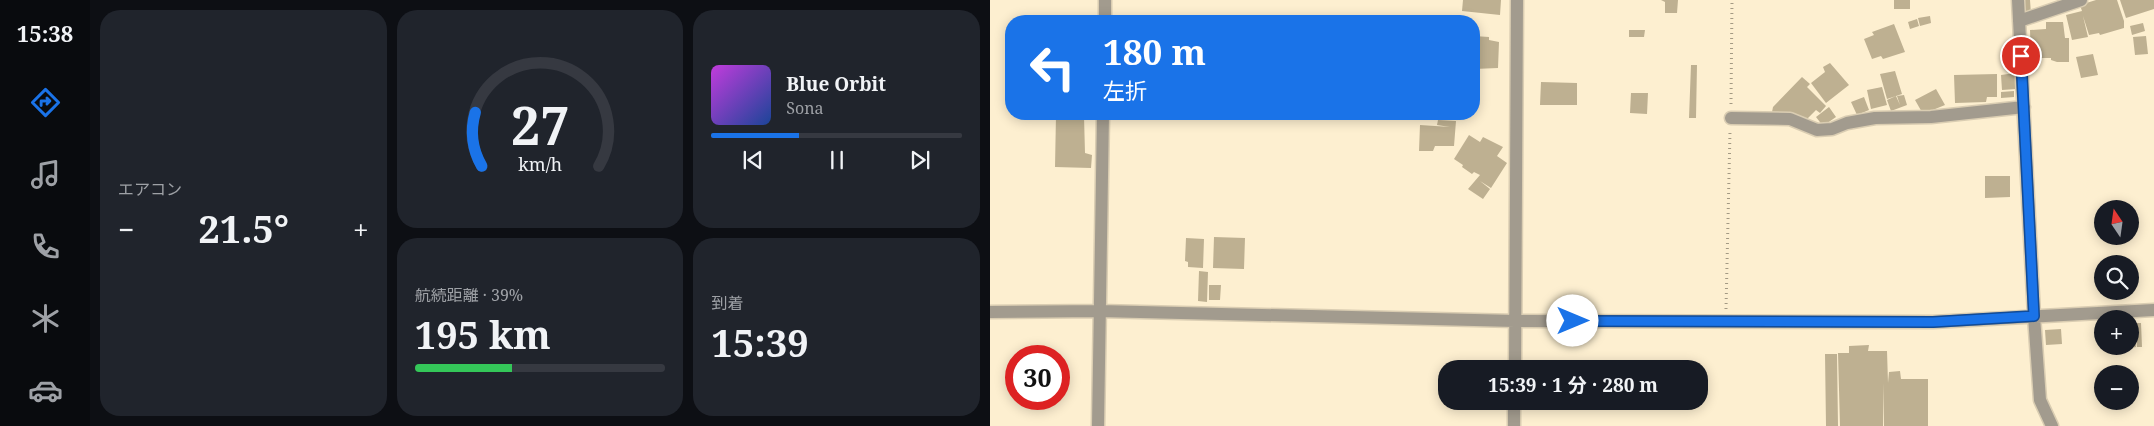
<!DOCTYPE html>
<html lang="ja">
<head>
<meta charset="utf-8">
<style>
  :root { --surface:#171b24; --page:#20242c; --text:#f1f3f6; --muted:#9ea1a6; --line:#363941; --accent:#1a73e8 }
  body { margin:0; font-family:"Noto Serif","Noto Sans JP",serif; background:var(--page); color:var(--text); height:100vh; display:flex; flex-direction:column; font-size:19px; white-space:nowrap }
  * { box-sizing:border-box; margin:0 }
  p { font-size:16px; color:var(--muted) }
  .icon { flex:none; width:28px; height:28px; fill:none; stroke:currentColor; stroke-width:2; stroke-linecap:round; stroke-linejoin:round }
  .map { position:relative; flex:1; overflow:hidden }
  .sheet { display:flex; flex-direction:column; gap:10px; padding:10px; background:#0d0f14; width:900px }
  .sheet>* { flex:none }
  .guide { position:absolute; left:15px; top:15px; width:475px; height:105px; border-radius:20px; box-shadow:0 2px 12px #0003; background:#1a73e8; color:#fff; overflow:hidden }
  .needle { width:32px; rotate:347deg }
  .buttons { position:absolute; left:1104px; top:200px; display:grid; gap:10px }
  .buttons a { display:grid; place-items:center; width:45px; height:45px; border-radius:50%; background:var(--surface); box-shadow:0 2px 12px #0003; font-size:25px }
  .speed { position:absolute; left:15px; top:345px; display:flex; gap:10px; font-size:25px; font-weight:700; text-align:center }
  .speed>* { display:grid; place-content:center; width:65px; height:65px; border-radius:50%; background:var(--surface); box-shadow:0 2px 12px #0003; line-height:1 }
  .speed .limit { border:8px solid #d22; background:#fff; color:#111 }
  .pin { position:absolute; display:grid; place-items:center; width:42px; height:42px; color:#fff; margin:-21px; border:2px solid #fff; border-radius:50%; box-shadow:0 1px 5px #0007 }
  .me { position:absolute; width:55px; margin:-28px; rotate:90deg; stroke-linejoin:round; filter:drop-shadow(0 0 4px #0008) }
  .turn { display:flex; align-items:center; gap:18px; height:105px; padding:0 15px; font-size:22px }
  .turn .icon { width:65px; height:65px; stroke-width:2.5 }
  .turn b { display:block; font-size:35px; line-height:42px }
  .big { font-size:38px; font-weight:700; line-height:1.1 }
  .sheet .tile { flex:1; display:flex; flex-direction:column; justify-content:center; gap:8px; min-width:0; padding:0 18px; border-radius:20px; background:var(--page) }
  .sheet .dial { align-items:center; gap:0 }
  .dial svg { height:130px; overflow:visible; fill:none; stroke:var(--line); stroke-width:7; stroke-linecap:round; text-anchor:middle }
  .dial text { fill:var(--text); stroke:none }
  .song { display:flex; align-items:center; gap:15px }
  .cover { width:60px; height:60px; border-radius:8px; background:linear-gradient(135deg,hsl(290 70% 55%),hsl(220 70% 35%)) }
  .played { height:5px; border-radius:2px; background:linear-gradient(90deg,var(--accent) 35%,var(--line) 35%) }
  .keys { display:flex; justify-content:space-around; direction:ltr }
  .heat { display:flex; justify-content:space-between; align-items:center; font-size:28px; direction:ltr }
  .charge { height:8px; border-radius:4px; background:linear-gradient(90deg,#34c759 39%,var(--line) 0) }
  .sheet .tiles { flex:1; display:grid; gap:10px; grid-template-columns:repeat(3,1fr) }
  .tile:first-child { grid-row:span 2 }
  .trip { position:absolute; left:448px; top:360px; width:270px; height:50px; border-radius:20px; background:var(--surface); box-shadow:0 2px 12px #0003; font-weight:700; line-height:50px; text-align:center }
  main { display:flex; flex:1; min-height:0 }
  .dock { display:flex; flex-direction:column; width:90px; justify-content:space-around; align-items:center; background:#090b0e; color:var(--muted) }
  .dock .icon { width:35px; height:35px }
  .dock .current { color:var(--accent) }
  .dock b { font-size:22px; color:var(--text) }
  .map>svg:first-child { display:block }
  .building { fill:#beb091 }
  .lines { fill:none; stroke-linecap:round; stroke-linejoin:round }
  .minor-casing { stroke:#dacdb2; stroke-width:15 }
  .path { stroke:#a39983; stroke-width:3; stroke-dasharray:1 4; stroke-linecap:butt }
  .minor { stroke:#a29b8e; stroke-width:12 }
  .route-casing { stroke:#114b97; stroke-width:12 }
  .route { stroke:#1a73e8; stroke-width:9 }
</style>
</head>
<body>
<main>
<nav class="dock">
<b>15:38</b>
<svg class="icon current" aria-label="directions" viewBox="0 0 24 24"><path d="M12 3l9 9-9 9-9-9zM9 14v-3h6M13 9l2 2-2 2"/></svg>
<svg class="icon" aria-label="music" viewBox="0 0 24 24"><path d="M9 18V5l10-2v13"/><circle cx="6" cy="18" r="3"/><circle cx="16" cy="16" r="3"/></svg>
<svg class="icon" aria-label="phone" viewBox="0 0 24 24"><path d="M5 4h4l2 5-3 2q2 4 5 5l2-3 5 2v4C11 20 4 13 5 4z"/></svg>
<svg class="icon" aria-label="climate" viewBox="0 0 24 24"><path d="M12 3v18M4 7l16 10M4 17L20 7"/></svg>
<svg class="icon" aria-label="car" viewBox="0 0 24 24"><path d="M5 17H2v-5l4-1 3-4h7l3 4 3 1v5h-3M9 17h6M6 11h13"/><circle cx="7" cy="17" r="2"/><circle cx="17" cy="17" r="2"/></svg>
</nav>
<section class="sheet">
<div class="tiles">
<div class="tile"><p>エアコン</p>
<div class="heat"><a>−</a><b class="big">21.5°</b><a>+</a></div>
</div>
<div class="tile dial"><svg viewBox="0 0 100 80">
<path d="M14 69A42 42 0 1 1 86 69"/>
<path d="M14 69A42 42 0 0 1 10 36" stroke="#1a73e8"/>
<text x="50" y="56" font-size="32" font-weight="700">27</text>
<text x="50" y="72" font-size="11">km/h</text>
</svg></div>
<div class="tile">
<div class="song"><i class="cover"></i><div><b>Blue Orbit</b><p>Sona</p></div></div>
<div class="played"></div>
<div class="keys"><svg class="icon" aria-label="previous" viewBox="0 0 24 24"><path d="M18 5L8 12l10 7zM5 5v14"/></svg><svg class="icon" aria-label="pause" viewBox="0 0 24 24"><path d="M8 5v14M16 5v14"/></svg><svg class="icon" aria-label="next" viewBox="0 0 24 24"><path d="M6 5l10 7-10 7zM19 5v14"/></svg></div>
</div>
<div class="tile"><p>航続距離 · 39%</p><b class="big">195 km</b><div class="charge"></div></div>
<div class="tile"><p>到着</p><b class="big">15:39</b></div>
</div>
</section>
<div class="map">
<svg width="1164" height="426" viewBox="0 0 1164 426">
  <rect width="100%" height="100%" fill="#fdefd0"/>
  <!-- building -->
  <path class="building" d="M473,0H511L510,15L472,11Z
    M671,0H688L687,13H675V2Z
    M904,0H920V9H904Z
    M1032,0H1040L1041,14L1032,13Z
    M1106,0H1127L1134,21V28L1110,35L1109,33L1099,35L1093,16L1098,37L1082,40L1076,15L1092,11L1090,5Z
    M1130,0H1164V9L1136,18Z
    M940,16L941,23L930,26L928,18Z
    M927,19L929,26L920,29L918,22Z
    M1056,22H1073L1075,38H1079V62H1067L1061,60V58H1041L1040,30L1056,29Z
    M1153,23L1155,31L1142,35L1140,26Z
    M904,24L915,52L893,59L891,56L882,59L874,39L884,35L882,32Z
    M639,30H655L654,37H639Z
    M484,36L499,37V40L509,42L508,68L484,69Z
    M1156,36L1158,54L1145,55L1143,37Z
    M1103,54L1108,75L1091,78L1086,57Z
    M840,63L859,85L836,103L821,83L835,72L833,67Z
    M701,65H707L706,118H699Z
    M905,71L912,94L897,99L890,74Z
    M1025,73L1026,89L1012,90L1011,75Z
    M1007,74V97H997L996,102L965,103L964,75Z
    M812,77L820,84L817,87L836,106L830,113L826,110L815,121L808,115L804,116L799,112L792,115L784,114L782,112L783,107Z
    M551,82L587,83V105H550Z
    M892,87L897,105L881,109L877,90Z
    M946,89L955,105L933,114L925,100Z
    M1024,91V97L1011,98V92Z
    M641,93H658L657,114L640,113Z
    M914,95L917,105L901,111L897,100L906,96L910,105L907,96Z
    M874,97L879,110L867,115L861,102Z
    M839,107L846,117L833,126L826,117Z
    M66,115L94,116L95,153L102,155L101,168L65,167Z
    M448,120L466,121L464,146H445L443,151H429L430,125L460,127L447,125Z
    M479,135L490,142L493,137L513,147L507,156L517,163L501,188L490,181L500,189L493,199L478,189L490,175L484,172L482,174L472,167L473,165L464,159Z
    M995,176H1020V197L995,198Z
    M224,237L255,238L254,269L223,268Z
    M196,238L214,239L213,268L198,267V262L195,261Z
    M209,271L218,272L217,302L208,301Z
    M219,285H231L230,300H219Z
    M1140,323H1144L1146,347L1140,348Z
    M1145,323H1151L1152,347H1147Z
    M1071,329L1072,344L1056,345L1055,330Z
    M879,345L878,351H897L898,383L899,372L910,371L911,379H938V426H894L893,383V426H850L848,353H859V346Z
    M835,354H847L848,426H836Z"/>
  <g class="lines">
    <defs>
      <path id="minor" d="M1028,0L1044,316L1050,400L1062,426
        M115,21V0
        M1029,21L1091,0
        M741,118L800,119L827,130L842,129L857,123L885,118L941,117L1034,107
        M0,312L110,311L525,321L943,322L1164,310
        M525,369L527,0
        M108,426L113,114
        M524,426V401"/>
    </defs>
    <!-- minor casing -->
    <use href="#minor" class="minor-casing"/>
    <!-- path -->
    <path class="path" d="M741,104L742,0
      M736,309L740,131"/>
    <!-- minor -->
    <use href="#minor" class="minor"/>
  </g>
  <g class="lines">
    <defs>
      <path id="route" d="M583,321L943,322L1044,316L1031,56"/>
    </defs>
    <!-- route casing -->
    <use href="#route" class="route-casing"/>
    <!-- route -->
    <use href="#route" class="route"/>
  </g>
</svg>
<div class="buttons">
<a><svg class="needle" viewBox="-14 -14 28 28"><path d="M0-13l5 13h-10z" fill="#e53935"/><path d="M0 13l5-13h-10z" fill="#9ea1a6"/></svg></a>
<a><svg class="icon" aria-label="search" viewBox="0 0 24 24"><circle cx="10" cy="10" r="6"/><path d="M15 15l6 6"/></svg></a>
<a>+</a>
<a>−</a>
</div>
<div class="speed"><div class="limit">30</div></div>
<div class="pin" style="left:1031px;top:56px;background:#d93025"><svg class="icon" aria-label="arrive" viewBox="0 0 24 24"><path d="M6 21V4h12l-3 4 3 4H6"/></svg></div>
<svg class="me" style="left:583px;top:321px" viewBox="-20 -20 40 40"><circle r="19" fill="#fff"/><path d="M0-13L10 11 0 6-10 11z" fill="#1a73e8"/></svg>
<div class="trip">15:39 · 1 分 · 280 m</div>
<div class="guide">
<div class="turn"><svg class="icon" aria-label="left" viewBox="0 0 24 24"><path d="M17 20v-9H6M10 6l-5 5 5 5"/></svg><div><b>180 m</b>左折</div></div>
</div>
</div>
</main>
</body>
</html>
